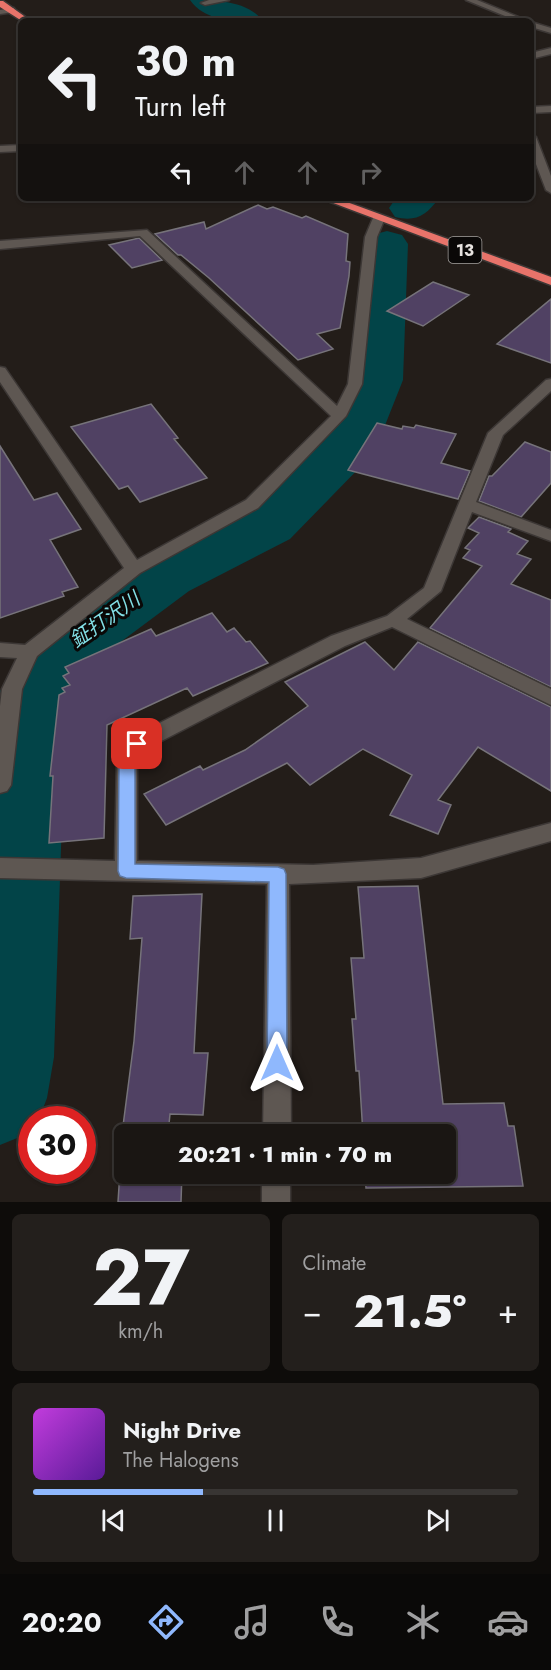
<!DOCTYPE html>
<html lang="en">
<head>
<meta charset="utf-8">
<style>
  :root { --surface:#1a1613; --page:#231f1c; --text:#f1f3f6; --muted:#9f9fa0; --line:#383533; --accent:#8fb8fd }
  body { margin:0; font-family:Jost,"Noto Sans JP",sans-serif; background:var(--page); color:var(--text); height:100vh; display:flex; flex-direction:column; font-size:22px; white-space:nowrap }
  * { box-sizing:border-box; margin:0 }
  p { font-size:20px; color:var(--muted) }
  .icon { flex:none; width:33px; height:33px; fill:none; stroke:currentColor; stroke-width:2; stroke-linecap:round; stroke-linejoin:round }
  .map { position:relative; height:1202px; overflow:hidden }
  .details { display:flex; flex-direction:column; gap:12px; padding:12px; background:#0e0c0a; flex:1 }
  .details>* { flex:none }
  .top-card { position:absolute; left:18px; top:18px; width:516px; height:183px; border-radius:9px; box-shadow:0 2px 4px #0004,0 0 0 2px var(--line); background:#1a1613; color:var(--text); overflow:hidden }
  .speed { position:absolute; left:18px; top:1106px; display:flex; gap:12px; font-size:30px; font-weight:700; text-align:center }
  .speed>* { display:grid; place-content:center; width:78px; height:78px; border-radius:50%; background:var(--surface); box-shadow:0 2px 4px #0004,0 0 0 2px var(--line); line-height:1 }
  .speed .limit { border:9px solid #d22; background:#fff; color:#111 }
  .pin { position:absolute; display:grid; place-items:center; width:51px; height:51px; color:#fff; margin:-26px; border-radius:12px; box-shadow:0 3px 9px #0006 }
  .me { position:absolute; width:66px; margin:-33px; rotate:0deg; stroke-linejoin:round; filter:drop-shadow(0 0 4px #0008) }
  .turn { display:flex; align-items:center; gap:21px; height:126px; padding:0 18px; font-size:27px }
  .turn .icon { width:78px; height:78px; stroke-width:2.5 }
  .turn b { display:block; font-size:42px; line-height:51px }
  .lanes { display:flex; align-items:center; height:57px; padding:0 18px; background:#0003; justify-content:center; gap:30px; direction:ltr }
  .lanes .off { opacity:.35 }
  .big { font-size:45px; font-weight:800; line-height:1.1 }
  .details .tile { flex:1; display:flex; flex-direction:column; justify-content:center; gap:9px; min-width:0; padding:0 21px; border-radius:9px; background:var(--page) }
  .details .dial { align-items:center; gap:0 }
  .dial b { font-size:78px; line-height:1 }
  .song { display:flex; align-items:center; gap:18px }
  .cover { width:72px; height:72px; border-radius:9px; background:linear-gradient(135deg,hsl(290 70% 55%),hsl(270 70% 35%)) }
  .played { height:6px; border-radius:3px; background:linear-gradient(90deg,var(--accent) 35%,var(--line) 35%) }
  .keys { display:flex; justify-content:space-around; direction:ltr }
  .heat { display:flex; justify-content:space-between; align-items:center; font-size:33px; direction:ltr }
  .details .tiles { flex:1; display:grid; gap:12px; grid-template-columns:1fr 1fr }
  .tile:last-child { grid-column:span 2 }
  .trip { position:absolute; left:114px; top:1124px; width:342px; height:60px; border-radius:9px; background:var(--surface); box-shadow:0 2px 4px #0004,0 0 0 2px var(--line); font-weight:800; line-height:60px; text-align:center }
  .tab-bar { display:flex; height:96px; justify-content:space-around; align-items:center; background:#0a0908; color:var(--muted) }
  .tab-bar .icon { width:42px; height:42px }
  .tab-bar .on { color:var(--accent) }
  .tab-bar b { font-size:27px; color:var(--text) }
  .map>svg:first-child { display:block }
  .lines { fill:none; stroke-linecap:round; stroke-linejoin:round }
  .river { fill:#024448; fill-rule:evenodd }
  .building { fill:#504163; stroke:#76737a; stroke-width:1.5 }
  .minor-casing { stroke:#3c3735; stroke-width:3 }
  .highway-casing { stroke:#3c3735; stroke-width:3 }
  .minor { fill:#5e5752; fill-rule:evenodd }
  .highway { fill:#e8736a; fill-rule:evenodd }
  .route { fill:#8fb8fd; stroke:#5d78a4; stroke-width:1.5 }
  .labels { text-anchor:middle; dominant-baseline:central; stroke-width:6; stroke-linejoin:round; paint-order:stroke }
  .shield { fill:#0a0807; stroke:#a4a19e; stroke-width:1.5 }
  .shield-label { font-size:16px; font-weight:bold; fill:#e6e2df }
  .water-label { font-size:20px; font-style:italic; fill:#82dee5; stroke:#0a0807 }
</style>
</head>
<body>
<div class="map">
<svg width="551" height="1202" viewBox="0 0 551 1202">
  <rect width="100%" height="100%" fill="#231d19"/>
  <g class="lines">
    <!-- river -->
    <path class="river" d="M190,0C214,0 247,0 263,21C238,21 206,23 190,0Z
      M396,198H439C426,216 416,222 395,217L389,208Z
      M387,231L402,235L408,244L403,380L376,448L367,460L290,539L189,591L83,670L66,700L54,1057L47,1098L39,1119H32V1132L0,1145V691L35,636L145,561L248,513L324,441L353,380L366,244L372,235Z"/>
  </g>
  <!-- building -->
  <path class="building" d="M258,205L267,209L273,207L302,218L306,216L348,234L346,261L350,262L349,276L340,328L317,334L333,349L298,360L209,278L181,255H178L155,234L204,222L206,229Z
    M139,238L162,260L132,268L109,245Z
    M433,282L469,295L423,326L387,311Z
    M551,299V363L497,344Z
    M151,404L178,438L174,439L207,478L140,502L128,486L119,489L71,427Z
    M377,423L402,429L403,426L414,428L416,425L456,434L441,463L470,471L458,499L348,470Z
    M525,442L551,452V483L521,517L479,501L489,476H492Z
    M0,446L34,500L57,493L81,529L50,540L78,587L62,592L64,596L0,618Z
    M479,517L511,529L508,532L528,541L517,554L531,559L511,584L551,600V687L430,628L482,566L463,558L470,550L465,548L479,533L468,528Z
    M212,613L227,632L234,628L246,642L250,641L268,663L193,696L187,688L107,725L104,838L49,843L53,776H50L59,695L65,692L62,688L70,685L63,676L69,673L65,667L151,629L156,636Z
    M365,642L394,670L418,642L551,707V791L478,747L438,800L451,805L438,834L390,815L412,775L363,749L310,785L287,763L166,825L144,794L200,766L203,770L245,750L308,706L285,682Z
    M418,886L443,1104L504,1103L508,1126H514L523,1186L366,1188L365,1173H446V1134H363L359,1071H356L352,1019H356L351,958H364L358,887Z
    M202,894L194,1053H208L203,1115L170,1114L168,1134H124V1173H182L181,1202H118L123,1126L134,1041L142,938L130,939L133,896Z"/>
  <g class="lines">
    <defs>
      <path id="minor" d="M209,0H229L205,5L201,3Z
        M466,0H477L528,21H517Z
        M11,8H14V12L0,14V10Z
        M531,22L551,28V33L531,27Z
        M551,48V54L531,59V53Z
        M551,106V112L531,113V107Z
        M531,134L536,137L551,176V193L546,190L531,151Z
        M21,145V151L0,152V146Z
        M379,215L385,218L377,237L362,384L346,416L258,508L140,573L37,656L22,689L11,785L7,791L0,793V706L2,689L17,658L0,657V643L25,645L124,568L0,382V367L5,368L137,560L246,500L331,416L140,236L0,249V241L147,230L337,406L348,384L365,237L373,218Z
        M551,379V391L503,435L476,502L551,530V541L472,512L441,591L407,619L551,689V705L392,627L345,646L144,750L137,760V861L313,865L421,858L551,823V841L421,878L289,884L291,1134H263L267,884L0,878V858L115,861L117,759L130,738L331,636L387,616L424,588L488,433L546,380Z
        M262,1173H290V1202H262Z"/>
      <path id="highway" d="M0,1H3L31,21H22L0,7Z
        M320,198H336L551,277V285Z"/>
    </defs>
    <!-- minor casing -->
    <use href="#minor" class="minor-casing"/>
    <!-- highway casing -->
    <use href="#highway" class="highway-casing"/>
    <!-- minor -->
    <use href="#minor" class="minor"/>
    <!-- highway -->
    <use href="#highway" class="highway"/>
  </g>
  <!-- route -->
  <path class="route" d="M137,738L143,739L145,744L135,760V864L278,867L284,869L286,874L287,1063L284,1070L277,1073L270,1070L267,1063L269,882L126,878L120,876L118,871L119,759L132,739Z"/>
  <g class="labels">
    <!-- shield labels -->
    <rect class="shield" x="448.5" y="237" width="33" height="26" rx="4.5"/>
    <g class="shield-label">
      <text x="465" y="250">13</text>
    </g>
    <!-- water labels -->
    <g class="water-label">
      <text transform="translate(105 620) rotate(-35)">鉦打沢川</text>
    </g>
  </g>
</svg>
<div class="speed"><div class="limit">30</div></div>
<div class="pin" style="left:137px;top:744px;background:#d93025"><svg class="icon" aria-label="arrive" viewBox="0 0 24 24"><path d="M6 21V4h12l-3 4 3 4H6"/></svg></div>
<svg class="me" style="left:277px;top:1063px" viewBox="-20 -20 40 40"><path d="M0-17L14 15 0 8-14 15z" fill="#8fb8fd" stroke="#fff" stroke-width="4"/></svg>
<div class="trip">20:21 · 1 min · 70 m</div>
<div class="top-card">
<div class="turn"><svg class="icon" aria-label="left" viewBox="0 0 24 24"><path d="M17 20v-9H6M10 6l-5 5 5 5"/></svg><div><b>30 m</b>Turn left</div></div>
<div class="lanes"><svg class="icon" aria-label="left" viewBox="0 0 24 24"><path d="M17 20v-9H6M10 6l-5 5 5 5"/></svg><svg class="icon off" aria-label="ahead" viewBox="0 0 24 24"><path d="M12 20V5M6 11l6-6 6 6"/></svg><svg class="icon off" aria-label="ahead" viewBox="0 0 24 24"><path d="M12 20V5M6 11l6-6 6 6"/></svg><svg class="icon off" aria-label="right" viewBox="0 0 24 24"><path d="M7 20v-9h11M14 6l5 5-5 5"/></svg></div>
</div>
</div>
<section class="details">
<div class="tiles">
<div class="tile dial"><b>27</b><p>km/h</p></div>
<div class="tile"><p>Climate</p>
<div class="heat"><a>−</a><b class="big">21.5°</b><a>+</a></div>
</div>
<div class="tile">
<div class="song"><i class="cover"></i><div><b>Night Drive</b><p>The Halogens</p></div></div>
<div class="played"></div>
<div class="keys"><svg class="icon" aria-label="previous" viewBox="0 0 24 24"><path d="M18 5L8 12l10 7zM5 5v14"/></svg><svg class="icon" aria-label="pause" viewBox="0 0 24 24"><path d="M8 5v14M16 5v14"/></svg><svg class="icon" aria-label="next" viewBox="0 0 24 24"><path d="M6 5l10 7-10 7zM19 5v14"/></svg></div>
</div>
</div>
</section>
<nav class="tab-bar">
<b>20:20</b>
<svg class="icon on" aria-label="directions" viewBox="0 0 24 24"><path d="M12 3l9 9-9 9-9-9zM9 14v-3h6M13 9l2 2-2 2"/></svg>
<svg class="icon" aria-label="music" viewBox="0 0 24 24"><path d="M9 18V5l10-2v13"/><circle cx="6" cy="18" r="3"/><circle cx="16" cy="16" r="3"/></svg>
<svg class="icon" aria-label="phone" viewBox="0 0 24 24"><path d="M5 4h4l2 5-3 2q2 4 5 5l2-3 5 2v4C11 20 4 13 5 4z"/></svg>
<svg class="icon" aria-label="climate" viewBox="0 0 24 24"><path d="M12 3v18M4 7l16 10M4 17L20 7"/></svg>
<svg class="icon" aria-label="car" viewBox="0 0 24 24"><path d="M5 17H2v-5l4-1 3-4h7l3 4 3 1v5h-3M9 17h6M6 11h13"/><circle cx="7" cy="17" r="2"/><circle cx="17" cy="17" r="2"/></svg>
</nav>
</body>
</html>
